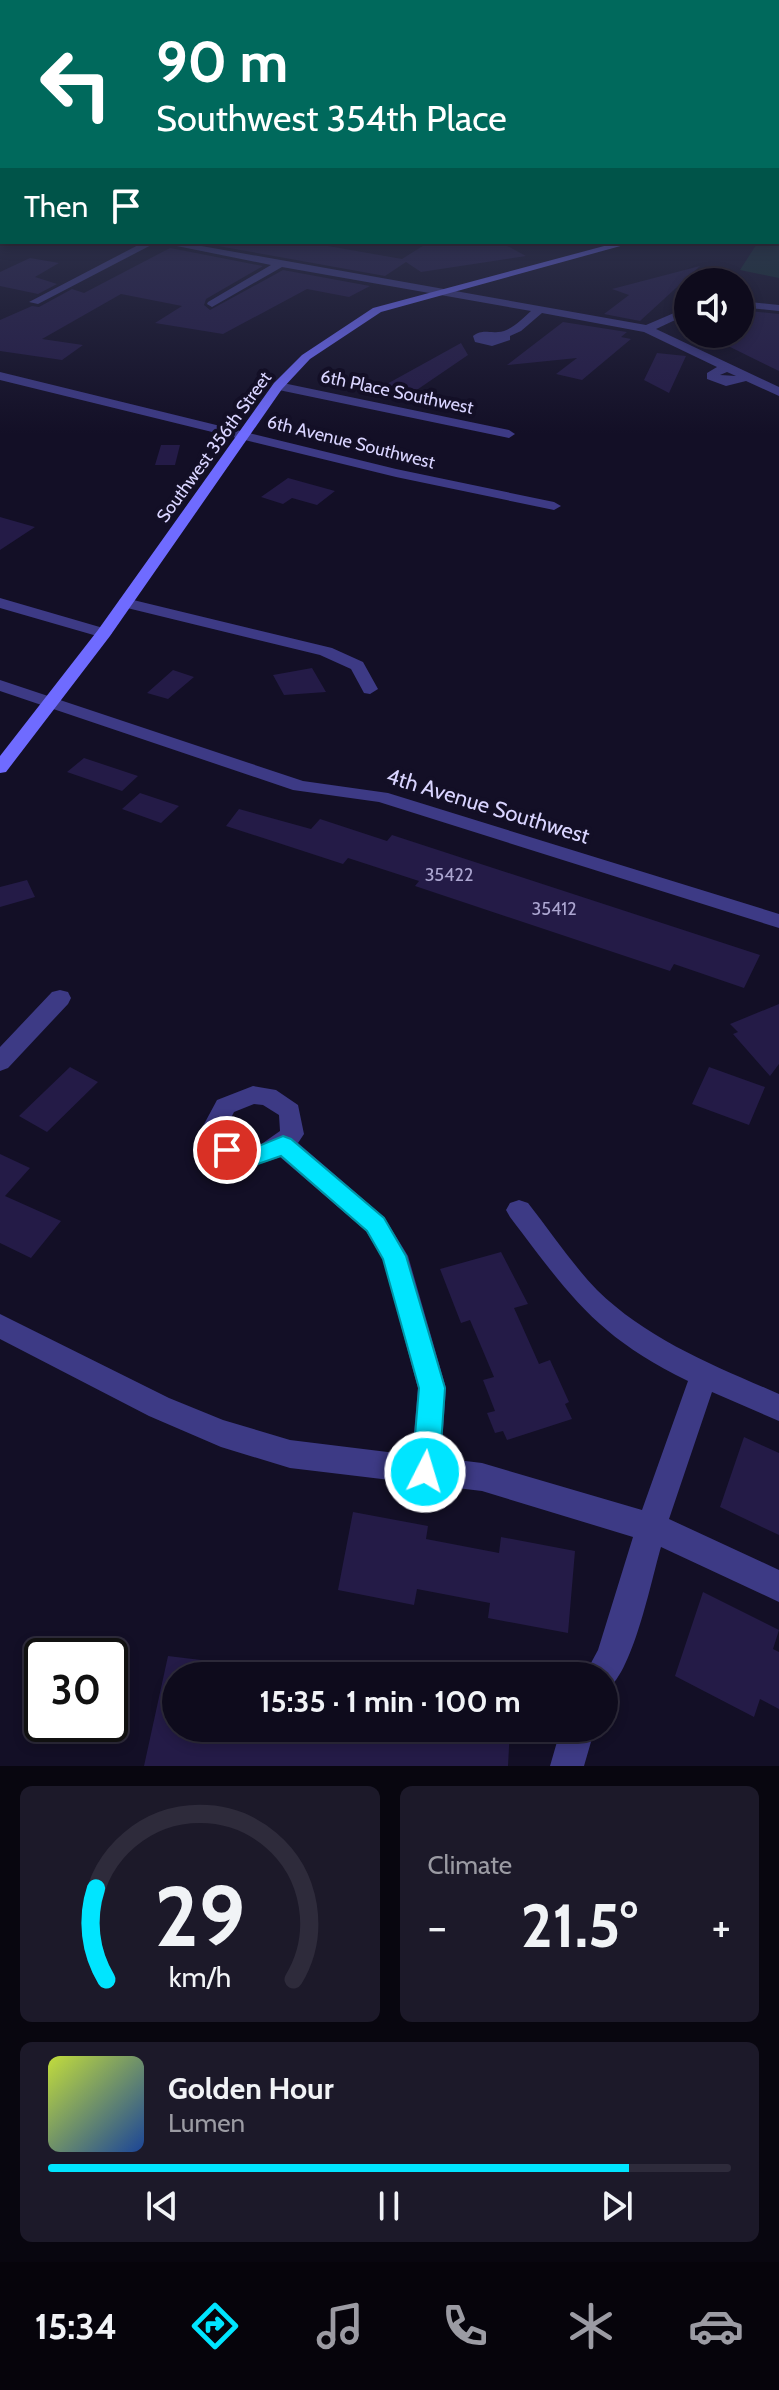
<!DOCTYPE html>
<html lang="en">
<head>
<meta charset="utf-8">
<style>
  :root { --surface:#0e0b1c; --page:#1c1929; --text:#f1f3f6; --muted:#9b9ba3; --line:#2e2b3b; --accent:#00e5ff }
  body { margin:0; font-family:Cabin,sans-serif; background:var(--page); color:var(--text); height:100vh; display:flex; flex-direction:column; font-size:30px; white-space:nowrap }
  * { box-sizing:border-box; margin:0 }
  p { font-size:26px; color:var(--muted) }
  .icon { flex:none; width:44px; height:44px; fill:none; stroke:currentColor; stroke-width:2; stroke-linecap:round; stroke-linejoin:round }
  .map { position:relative; height:1766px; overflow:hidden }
  .drawer { display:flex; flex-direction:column; gap:20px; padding:20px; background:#08060f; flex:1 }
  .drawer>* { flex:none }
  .guide { position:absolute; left:0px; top:0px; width:780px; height:244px; box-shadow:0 4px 12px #0003,0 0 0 2px var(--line); background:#00695c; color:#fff; overflow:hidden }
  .fabs { position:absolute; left:674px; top:268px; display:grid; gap:16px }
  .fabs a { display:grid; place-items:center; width:80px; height:80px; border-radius:50%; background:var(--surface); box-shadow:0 4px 12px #0003,0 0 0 2px var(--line); font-size:40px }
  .speed { position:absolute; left:24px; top:1638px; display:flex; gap:16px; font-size:40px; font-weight:700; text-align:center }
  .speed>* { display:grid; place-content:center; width:104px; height:104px; border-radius:50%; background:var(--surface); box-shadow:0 4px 12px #0003,0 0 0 2px var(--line); line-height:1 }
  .speed .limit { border:4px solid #111; border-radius:12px; background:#fff; color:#111 }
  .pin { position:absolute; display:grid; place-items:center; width:68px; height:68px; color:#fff; margin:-34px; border:4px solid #fff; border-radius:50%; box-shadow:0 2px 8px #0007 }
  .me { position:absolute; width:88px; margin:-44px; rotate:5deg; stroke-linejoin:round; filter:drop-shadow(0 0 6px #0008) }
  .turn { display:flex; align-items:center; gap:28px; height:168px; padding:0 24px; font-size:36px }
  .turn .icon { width:104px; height:104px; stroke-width:2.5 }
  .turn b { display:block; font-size:56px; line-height:68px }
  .then { display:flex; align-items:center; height:76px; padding:0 24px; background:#0003; gap:16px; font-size:30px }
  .big { font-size:60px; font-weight:700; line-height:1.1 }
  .drawer .card { flex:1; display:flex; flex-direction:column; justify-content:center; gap:12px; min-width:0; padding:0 28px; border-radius:12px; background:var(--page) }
  .drawer .dial { align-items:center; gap:0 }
  .dial svg { height:208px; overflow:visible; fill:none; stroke:var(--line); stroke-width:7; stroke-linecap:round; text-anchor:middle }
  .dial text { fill:var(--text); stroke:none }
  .song { display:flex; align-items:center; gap:24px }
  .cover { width:96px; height:96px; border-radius:12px; background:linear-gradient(135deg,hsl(70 70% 55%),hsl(220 70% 35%)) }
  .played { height:8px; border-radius:4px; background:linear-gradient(90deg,var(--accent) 85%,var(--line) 85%) }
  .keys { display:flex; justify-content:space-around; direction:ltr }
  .heat { display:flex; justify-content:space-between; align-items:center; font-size:44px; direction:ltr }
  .drawer .tiles { flex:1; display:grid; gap:20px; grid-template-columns:1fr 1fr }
  .card:last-child { grid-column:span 2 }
  .trip { position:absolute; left:162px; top:1662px; width:456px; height:80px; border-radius:40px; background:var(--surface); box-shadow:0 4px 12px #0003,0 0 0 2px var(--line); font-weight:700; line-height:80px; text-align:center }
  .tabs { display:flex; height:128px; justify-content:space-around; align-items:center; background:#06040b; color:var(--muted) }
  .tabs .icon { width:56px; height:56px }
  .tabs .selected { color:var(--accent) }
  .tabs b { font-size:36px; color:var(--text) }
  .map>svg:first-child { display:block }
  .green { fill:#12302f }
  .building { fill:#241b47 }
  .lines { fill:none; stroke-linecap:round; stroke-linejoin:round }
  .street { fill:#3d3a85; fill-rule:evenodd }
  .secondary { fill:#6f6bff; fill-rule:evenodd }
  .route { fill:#00e5ff; stroke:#0095a6; stroke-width:2 }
  .labels { text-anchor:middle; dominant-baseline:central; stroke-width:8; stroke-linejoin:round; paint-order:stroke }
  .far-street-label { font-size:18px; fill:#d9d4ff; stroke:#130f26 }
  .number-label { font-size:18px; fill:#aca6d1 }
  .street-label { font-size:22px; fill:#d9d4ff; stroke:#130f26 }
</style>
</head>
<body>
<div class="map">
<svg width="779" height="1766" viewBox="0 0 779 1766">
  <rect width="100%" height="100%" fill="#130f26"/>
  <!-- green -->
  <path class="green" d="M779,205V278L740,270L758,242H778Z"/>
  <!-- building -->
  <path class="building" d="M196,242H305L402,259L429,242H500L526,256L421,272L406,262L385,276Z
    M170,248L263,266L206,299L204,305L210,310L283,270L370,286L349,297L307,289L223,334L155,323L182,306L121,294L42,339L83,345L62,360L0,351V320L32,306L39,307L72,289L84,293Z
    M30,258L59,263L35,277L57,284L38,294L0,286V272Z
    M700,266L640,321L604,314L629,295L612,289Z
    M749,311L779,314V371L722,343L729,334H740V322Z
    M563,322L627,332L621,337L631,339L582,380L556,374L577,358L507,365Z
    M461,343L468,355L405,398L376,390Z
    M657,353L686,356L669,393L644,380Z
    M161,445H180L175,465H155Z
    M288,478L335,491L317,505L292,498L283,504L261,497Z
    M0,517L35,527L0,550Z
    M312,668L326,692L284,695L273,675Z
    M173,670L194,677L168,699L147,693Z
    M84,758L138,776L122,791L67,772Z
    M140,793L179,806L161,823L122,809Z
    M239,809L311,829L320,819L387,841L392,835L760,955L744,988L674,964L670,971L415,886L419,881L348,858L343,864L226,826Z
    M27,880L35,897L0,907V887Z
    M779,1004V1064L770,1076L733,1034L738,1032L730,1024Z
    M70,1067L98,1082L47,1132L19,1116Z
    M709,1067L765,1087L749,1125L692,1104Z
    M0,1154L30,1168L5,1196L61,1221L31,1258L0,1243Z
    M501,1252L528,1304L514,1308L539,1364L550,1360L569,1402L565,1404L572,1419L507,1440L503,1431L495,1433L487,1413L495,1411L483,1380L494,1377L470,1320L461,1323L440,1269Z
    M744,1437L779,1453V1535L720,1507Z
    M353,1512L428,1526L426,1539L499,1553L501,1537L575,1551L568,1633L488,1618L490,1603L417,1589L414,1605L338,1590Z
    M703,1592L779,1630L773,1649L779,1652V1709L760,1699L754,1717L675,1676Z
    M168,1656L234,1664L233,1676H176V1728H510L508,1766H144Z"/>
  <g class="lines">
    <!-- street -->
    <path class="street" d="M0,210H2V216H0Z
      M144,242H157L38,304L29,302Z
      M157,242H179L646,325L688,307V314L656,329L779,387V396L746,381L726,386L707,379V373L717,367L644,332L542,313L521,331L510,336V340L492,346L475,342L473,336C483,329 487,333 498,332C510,332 522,319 531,311L282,267L212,307L207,304L208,302L271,265ZM727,372L736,376L720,375Z
      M740,301L779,305V311L740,307Z
      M0,372L396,469L554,502L561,506L554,510L396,477L0,380Z
      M278,382L509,430L515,434L509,438L274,389L272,386Z
      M0,598L110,630L112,633L104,638L0,608Z
      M125,598L332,648L363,662L378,689L370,694L364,693L351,669L320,655L119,606V600Z
      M0,680L303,781L388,793L779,914V928L379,802L293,790L0,691Z
      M60,990L68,992L71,998L68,1004L8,1068L0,1071V1047L52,992Z
      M253,1086L276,1090L298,1105L304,1134L298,1143L384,1217L408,1256L446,1388L441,1458L482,1463L642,1510L688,1381C596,1336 570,1296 510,1217L506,1210L510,1203L519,1200L528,1203C551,1232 571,1263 597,1290C648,1340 715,1366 779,1394V1421L712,1392L669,1519L779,1570V1602L661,1547C652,1577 632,1679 604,1691V1676H584L598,1650L633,1537L482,1491L290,1468L221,1447L149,1416L0,1339V1314L169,1398L223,1420L290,1440L412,1455L418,1388L383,1259L366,1231L280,1157C242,1171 219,1167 202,1128L217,1100ZM254,1104L263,1105L279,1115L280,1131L260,1145H242L226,1128L234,1112Z
      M561,1728H595L584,1766H550Z"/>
    <!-- secondary -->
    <path class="secondary" d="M619,242H635L381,312L310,359L282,389L110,636L6,772L0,773V756L98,630L274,383L302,355L373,308Z"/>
  </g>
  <!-- sky -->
  <linearGradient id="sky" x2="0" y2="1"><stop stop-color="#0a0815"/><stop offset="0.43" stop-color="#333752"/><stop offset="1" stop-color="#333752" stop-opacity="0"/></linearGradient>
  <rect width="779" height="434" fill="url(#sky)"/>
  <!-- route -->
  <path class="route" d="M283,1136L291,1139L384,1218L406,1256L445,1388L439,1472L435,1481L425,1484L416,1481L412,1472L419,1388L383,1259L367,1231L281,1156L255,1165L219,1156L216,1150L219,1144L227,1141L254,1148Z"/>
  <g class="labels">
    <!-- far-street labels -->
    <g class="far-street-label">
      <text transform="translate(397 392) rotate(12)">6th Place Southwest</text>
      <text transform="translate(351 442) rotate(14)">6th Avenue Southwest</text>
      <text transform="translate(214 447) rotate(-54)">Southwest 356th Street</text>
    </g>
    <!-- number labels -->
    <g class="number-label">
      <text x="449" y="875">35422</text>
      <text x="554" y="909">35412</text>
    </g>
    <!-- street labels -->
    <g class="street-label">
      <text transform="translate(488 806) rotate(17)">4th Avenue Southwest</text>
    </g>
  </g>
</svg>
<div class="fabs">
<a><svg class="icon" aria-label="sound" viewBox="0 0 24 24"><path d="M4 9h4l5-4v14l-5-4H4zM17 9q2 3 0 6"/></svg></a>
</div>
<div class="speed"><div class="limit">30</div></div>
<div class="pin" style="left:227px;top:1150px;background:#d93025"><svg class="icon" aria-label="arrive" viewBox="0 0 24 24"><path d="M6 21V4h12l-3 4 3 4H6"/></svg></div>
<svg class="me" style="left:425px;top:1472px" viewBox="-20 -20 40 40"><circle r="17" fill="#00e5ff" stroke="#fff" stroke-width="3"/><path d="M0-11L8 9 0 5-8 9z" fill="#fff"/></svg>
<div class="trip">15:35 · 1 min · 100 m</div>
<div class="guide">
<div class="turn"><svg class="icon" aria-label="left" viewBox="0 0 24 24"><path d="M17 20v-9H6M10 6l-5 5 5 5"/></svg><div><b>90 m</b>Southwest 354th Place</div></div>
<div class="then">Then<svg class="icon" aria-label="arrive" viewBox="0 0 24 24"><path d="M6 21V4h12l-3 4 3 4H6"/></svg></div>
</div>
</div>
<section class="drawer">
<div class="tiles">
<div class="card dial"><svg viewBox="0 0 100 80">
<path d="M14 69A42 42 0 1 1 86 69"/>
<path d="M14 69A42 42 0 0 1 10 34" stroke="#00e5ff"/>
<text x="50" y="56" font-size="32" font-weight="700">29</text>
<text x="50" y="72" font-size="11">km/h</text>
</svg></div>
<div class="card"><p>Climate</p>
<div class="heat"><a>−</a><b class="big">21.5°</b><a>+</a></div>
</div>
<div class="card">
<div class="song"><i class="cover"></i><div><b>Golden Hour</b><p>Lumen</p></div></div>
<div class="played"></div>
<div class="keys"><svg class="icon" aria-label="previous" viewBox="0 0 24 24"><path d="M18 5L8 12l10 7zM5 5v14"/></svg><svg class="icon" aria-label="pause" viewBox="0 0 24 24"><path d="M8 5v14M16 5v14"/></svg><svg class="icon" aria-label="next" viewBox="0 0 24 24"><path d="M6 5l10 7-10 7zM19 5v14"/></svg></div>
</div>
</div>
</section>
<nav class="tabs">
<b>15:34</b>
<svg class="icon selected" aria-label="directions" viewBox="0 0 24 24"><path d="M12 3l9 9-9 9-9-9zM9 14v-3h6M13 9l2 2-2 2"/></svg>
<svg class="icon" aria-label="music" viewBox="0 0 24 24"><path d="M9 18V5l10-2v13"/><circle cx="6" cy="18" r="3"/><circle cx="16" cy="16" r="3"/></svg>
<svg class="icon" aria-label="phone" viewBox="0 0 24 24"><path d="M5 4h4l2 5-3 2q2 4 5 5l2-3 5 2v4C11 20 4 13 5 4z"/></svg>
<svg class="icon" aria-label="climate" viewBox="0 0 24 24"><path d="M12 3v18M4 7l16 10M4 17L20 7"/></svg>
<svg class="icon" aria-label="car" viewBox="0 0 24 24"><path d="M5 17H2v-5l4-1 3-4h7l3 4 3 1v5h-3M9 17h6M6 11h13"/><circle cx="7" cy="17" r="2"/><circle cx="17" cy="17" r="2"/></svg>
</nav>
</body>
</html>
